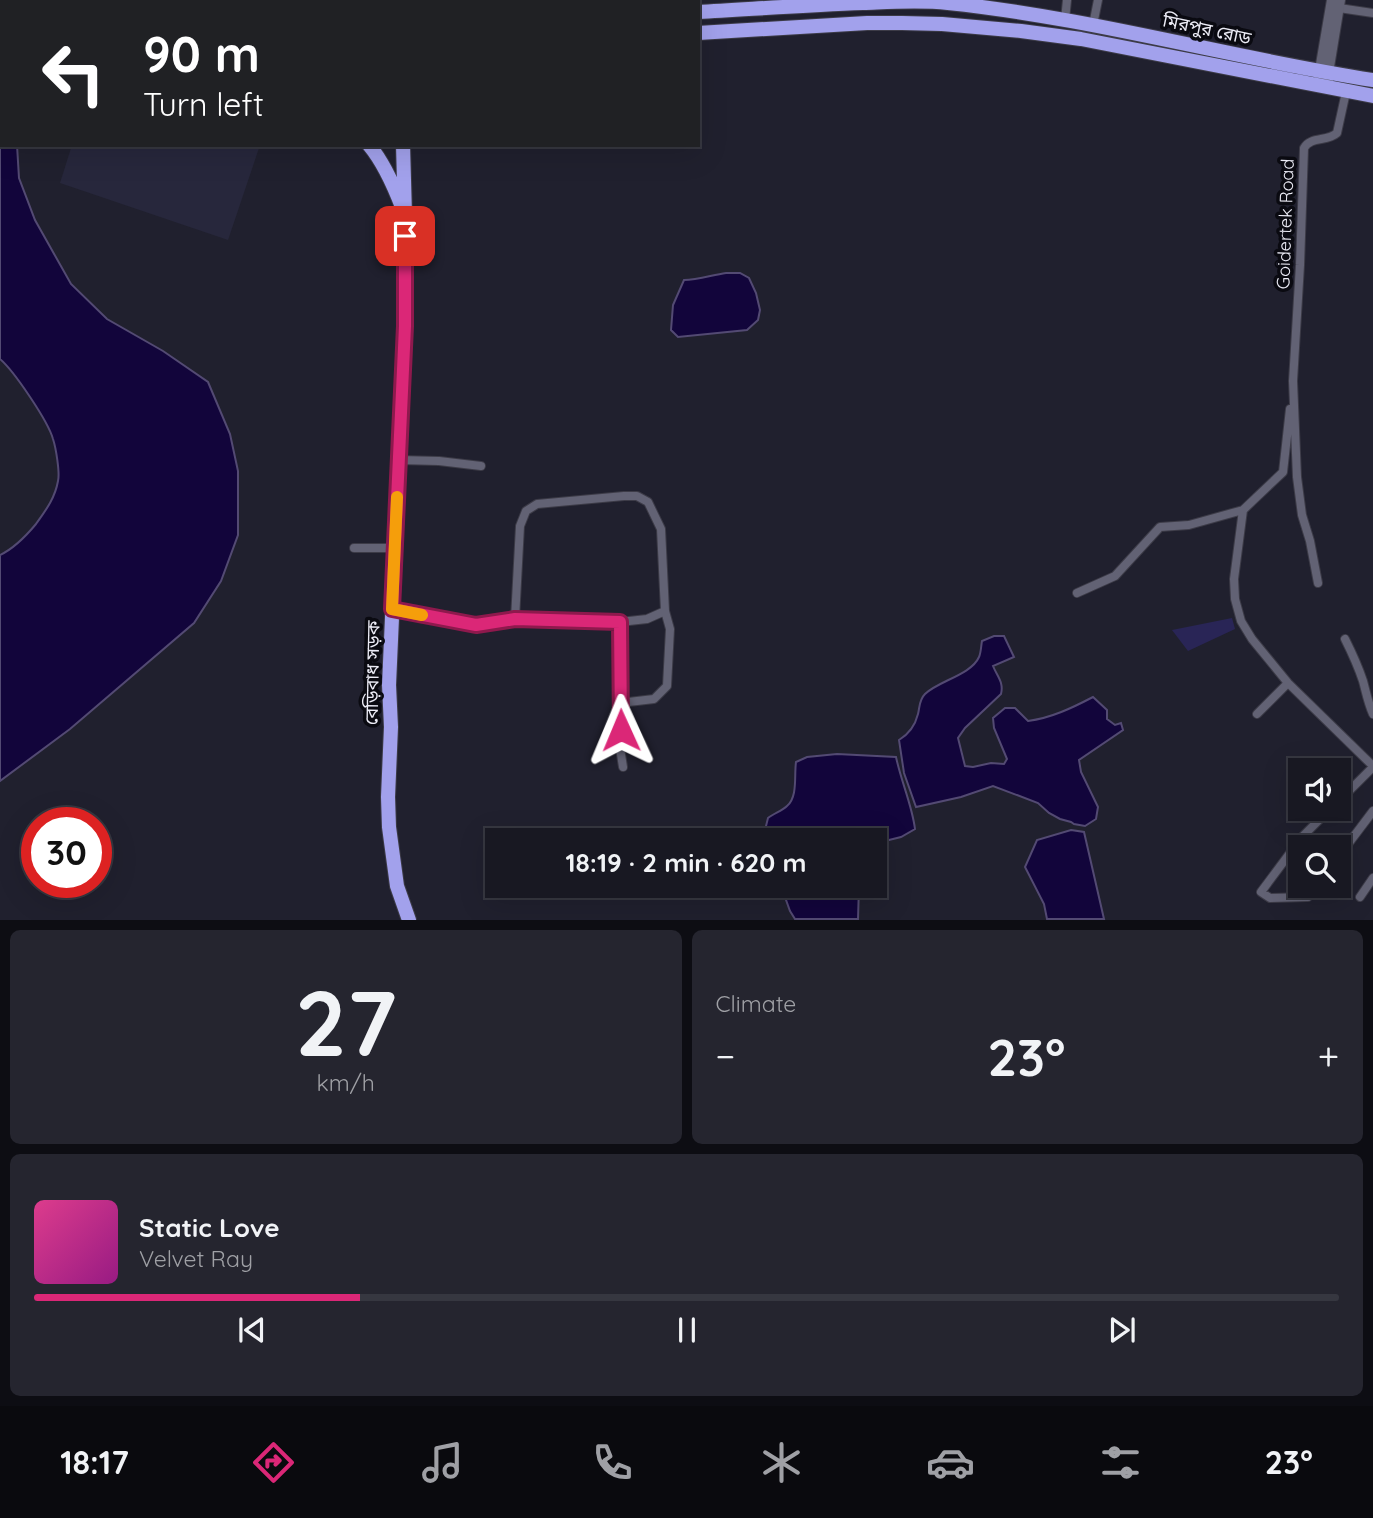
<!DOCTYPE html>
<html lang="en">
<head>
<meta charset="utf-8">
<style>
  :root { --surface:#181822; --page:#25252f; --text:#f1f3f6; --muted:#9fa0a5; --line:#363740; --accent:#db2777 }
  body { margin:0; font-family:Quicksand,"Noto Sans Bengali",sans-serif; background:var(--page); color:var(--text); height:100vh; display:flex; flex-direction:column; font-size:26px; white-space:nowrap }
  * { box-sizing:border-box; margin:0 }
  p { font-size:23px; color:var(--muted) }
  .icon { flex:none; width:38px; height:38px; fill:none; stroke:currentColor; stroke-width:2; stroke-linecap:round; stroke-linejoin:round }
  .map { position:relative; height:920px; overflow:hidden }
  .side { display:flex; flex-direction:column; gap:10px; padding:10px; background:#0d0d13; flex:1 }
  .side>* { flex:none }
  .top-card { position:absolute; left:0px; top:0px; width:700px; height:147px; box-shadow:0 7px 28px #0002,0 0 0 2px var(--line); background:#202124; color:#fff; overflow:hidden }
  .fabs { position:absolute; left:1288px; top:758px; display:grid; gap:14px }
  .fabs a { display:grid; place-items:center; width:63px; height:63px; border-radius:0px; background:var(--surface); box-shadow:0 7px 28px #0002,0 0 0 2px var(--line); font-size:35px }
  .speed { position:absolute; left:21px; top:807px; display:flex; gap:14px; font-size:35px; font-weight:700; text-align:center }
  .speed>* { display:grid; place-content:center; width:91px; height:91px; border-radius:50%; background:var(--surface); box-shadow:0 7px 28px #0002,0 0 0 2px var(--line); line-height:1 }
  .speed .limit { border:10px solid #d22; background:#fff; color:#111 }
  .pin { position:absolute; display:grid; place-items:center; width:60px; height:60px; color:#fff; margin:-30px; border-radius:14px; box-shadow:0 4px 10px #0006 }
  .me { position:absolute; width:77px; margin:-38px; rotate:359deg; stroke-linejoin:round; filter:drop-shadow(0 0 5px #0008) }
  .turn { display:flex; align-items:center; gap:24px; height:147px; padding:0 28px; font-size:32px }
  .turn .icon { width:91px; height:91px; stroke-width:2.5 }
  .turn b { display:block; font-size:49px; line-height:60px }
  .big { font-size:52px; font-weight:700; line-height:1.1 }
  .side .widget { flex:1; display:flex; flex-direction:column; justify-content:center; gap:10px; min-width:0; padding:0 24px; border-radius:10px; background:var(--page) }
  .side .dial { align-items:center; gap:0 }
  .dial b { font-size:91px; line-height:1 }
  .song { display:flex; align-items:center; gap:21px }
  .cover { width:84px; height:84px; border-radius:10px; background:linear-gradient(135deg,hsl(330 70% 55%),hsl(310 70% 35%)) }
  .played { height:7px; border-radius:4px; background:linear-gradient(90deg,var(--accent) 25%,var(--line) 25%) }
  .keys { display:flex; justify-content:space-around; direction:ltr }
  .heat { display:flex; justify-content:space-between; align-items:center; font-size:38px; direction:ltr }
  .side .tiles { flex:1; display:grid; gap:10px; grid-template-columns:1fr 1fr }
  .widget:last-child { grid-column:span 2 }
  .trip { position:absolute; left:485px; top:828px; width:402px; height:70px; border-radius:0px; background:var(--surface); box-shadow:0 7px 28px #0002,0 0 0 2px var(--line); font-weight:700; line-height:70px; text-align:center }
  .tabs { display:flex; height:112px; justify-content:space-around; align-items:center; background:#0a0a0e; color:var(--muted) }
  .tabs .icon { width:49px; height:49px }
  .tabs .active { color:var(--accent) }
  .tabs b { font-size:32px; color:var(--text) }
  .map>svg:first-child { display:block }
  .built { fill:#27273c }
  .green { fill:#292556 }
  .water { fill:#12053b; stroke:#534a73; stroke-width:2 }
  .lines { fill:none; stroke-linecap:round; stroke-linejoin:round }
  .street-casing { stroke:#3c3b47; stroke-width:10 }
  .secondary-casing { stroke:#3c3b47; stroke-width:12 }
  .highway-casing { stroke:#3c3b47; stroke-width:16 }
  .street { stroke:#626274; stroke-width:8 }
  .secondary { stroke:#626274; stroke-width:10 }
  .highway { stroke:#a2a1ec; stroke-width:14 }
  .route-casing { stroke:#8e194d; stroke-width:18 }
  .route { stroke:#db2777; stroke-width:12 }
  .slow { stroke:#f59e0b; stroke-width:12 }
  .labels { text-anchor:middle; dominant-baseline:central; stroke-width:7; stroke-linejoin:round; paint-order:stroke }
  .street-label { font-size:18px; fill:#ececf6; stroke:#0a0a11 }
</style>
</head>
<body>
<div class="map">
<svg width="1373" height="920" viewBox="0 0 1373 920">
  <rect width="100%" height="100%" fill="#20202e"/>
  <!-- built -->
  <path class="built" d="M72,145H260L228,240L60,183Z"/>
  <!-- green -->
  <path class="green" d="M1232,618L1235,629L1188,651L1172,630Z"/>
  <!-- water -->
  <path class="water" d="M0,81L2,87V145H17L19,178L35,220L71,284L107,319L163,351L208,382L230,434L238,471V535L221,581L194,623L70,729L0,781V555C15,548 26,536 36,524C46,510 55,498 58,481C60,473 56,448 53,439C48,421 14,371 0,359Z
    M726,273H740L749,278L756,293L760,310L758,320L747,330L678,337L671,330L673,305L684,280C698,280 712,275 726,273Z
    M994,636H1004L1014,657L993,666C997,676 1004,682 1001,694L965,728L958,738L965,766L973,767L991,763L1004,764L1007,759L994,728L993,718L1005,708H1015L1028,721C1051,718 1072,708 1093,697L1107,710V719L1115,725L1121,723L1123,730L1079,760L1081,772L1098,807L1096,819L1085,826L1074,824L1071,822L1060,819L1049,813L1038,803L993,786L961,797L916,807L904,773L899,740C909,734 915,726 918,714C920,706 919,700 925,694C938,681 971,675 979,657C981,653 981,646 982,641Z
    M837,754L896,757C901,781 912,805 915,829L901,837L889,840H768L766,826L768,818C774,813 782,811 787,806C798,797 794,775 796,762L807,757Z
    M1071,830L1084,832L1104,919H1047L1044,904L1025,867L1037,840Z
    M781,886H859L858,919H795L790,911Z"/>
  <g class="lines">
    <defs>
      <path id="street" d="M386,2V0
        M548,2V0
        M1339,8L1373,13
        M1065,20L1067,0
        M1093,25L1098,0
        M1290,409L1283,472L1243,510L1234,579L1235,599L1241,621L1252,639L1288,683L1373,766
        M399,460L439,461L481,466
        M354,548H394
        M1318,583L1310,541L1302,515L1297,477L1293,381L1300,265L1304,148C1311,136 1327,142 1337,133L1346,92
        M1077,593L1115,576L1160,527L1189,525L1243,510
        M392,609L476,625L515,619L620,622L647,619L665,611
        M515,619L520,526L526,511L537,504L624,496H637L648,502L661,529L665,611L670,629L667,686L654,699L620,703
        M620,622V703L622,712L620,748L623,767
        M1345,639C1352,653 1358,666 1363,681C1366,692 1368,703 1373,714
        M1257,714L1288,683
        M1339,801L1373,767
        M1339,856L1373,811
        M1318,886L1308,897L1270,898L1261,892L1302,837L1331,808
        M1360,897L1373,878"/>
      <path id="secondary" d="M1319,76L1332,0
        M1328,88V73L1340,0"/>
      <path id="highway" d="M61,0L66,2
        M80,0L84,2
        M168,0L175,2
        M193,0L197,2
        M266,0L272,2
        M698,12C753,9 808,5 863,3C891,2 920,0 948,3C1092,18 1231,58 1373,80
        M698,33L867,23H902L942,24L1021,31L1081,39L1373,96
        M369,145C384,163 394,186 402,207
        M403,145L405,215V326L389,685L391,727L388,797L389,827L397,886L409,920"/>
    </defs>
    <!-- street casing -->
    <use href="#street" class="street-casing"/>
    <!-- secondary casing -->
    <use href="#secondary" class="secondary-casing"/>
    <!-- highway casing -->
    <use href="#highway" class="highway-casing"/>
    <!-- street -->
    <use href="#street" class="street"/>
    <!-- secondary -->
    <use href="#secondary" class="secondary"/>
    <!-- highway -->
    <use href="#highway" class="highway"/>
  </g>
  <g class="lines">
    <defs>
      <path id="route" d="M405,236V326L392,609L476,625L515,619L620,622L621,730"/>
    </defs>
    <!-- route casing -->
    <use href="#route" class="route-casing"/>
    <!-- route -->
    <use href="#route" class="route"/>
    <!-- slow -->
    <path class="slow" d="M397,497L392,609L422,615"/>
  </g>
  <g class="labels">
    <!-- street labels -->
    <g class="street-label">
      <text transform="translate(1207 29) rotate(12)">মিরপুর রোড</text>
      <text transform="translate(1285 224) rotate(-88)">Goidertek Road</text>
      <text transform="translate(372 673) rotate(-89)">বেড়িবাধ সড়ক</text>
    </g>
  </g>
</svg>
<div class="fabs">
<a><svg class="icon" aria-label="sound" viewBox="0 0 24 24"><path d="M4 9h4l5-4v14l-5-4H4zM17 9q2 3 0 6"/></svg></a>
<a><svg class="icon" aria-label="search" viewBox="0 0 24 24"><circle cx="10" cy="10" r="6"/><path d="M15 15l6 6"/></svg></a>
</div>
<div class="speed"><div class="limit">30</div></div>
<div class="pin" style="left:405px;top:236px;background:#d93025"><svg class="icon" aria-label="arrive" viewBox="0 0 24 24"><path d="M6 21V4h12l-3 4 3 4H6"/></svg></div>
<svg class="me" style="left:621px;top:730px" viewBox="-20 -20 40 40"><path d="M0-17L14 15 0 8-14 15z" fill="#db2777" stroke="#fff" stroke-width="4"/></svg>
<div class="trip">18:19 · 2 min · 620 m</div>
<div class="top-card">
<div class="turn"><svg class="icon" aria-label="left" viewBox="0 0 24 24"><path d="M17 20v-9H6M10 6l-5 5 5 5"/></svg><div><b>90 m</b>Turn left</div></div>
</div>
</div>
<section class="side">
<div class="tiles">
<div class="widget dial"><b>27</b><p>km/h</p></div>
<div class="widget"><p>Climate</p>
<div class="heat"><a>−</a><b class="big">23°</b><a>+</a></div>
</div>
<div class="widget">
<div class="song"><i class="cover"></i><div><b>Static Love</b><p>Velvet Ray</p></div></div>
<div class="played"></div>
<div class="keys"><svg class="icon" aria-label="previous" viewBox="0 0 24 24"><path d="M18 5L8 12l10 7zM5 5v14"/></svg><svg class="icon" aria-label="pause" viewBox="0 0 24 24"><path d="M8 5v14M16 5v14"/></svg><svg class="icon" aria-label="next" viewBox="0 0 24 24"><path d="M6 5l10 7-10 7zM19 5v14"/></svg></div>
</div>
</div>
</section>
<nav class="tabs">
<b>18:17</b>
<svg class="icon active" aria-label="directions" viewBox="0 0 24 24"><path d="M12 3l9 9-9 9-9-9zM9 14v-3h6M13 9l2 2-2 2"/></svg>
<svg class="icon" aria-label="music" viewBox="0 0 24 24"><path d="M9 18V5l10-2v13"/><circle cx="6" cy="18" r="3"/><circle cx="16" cy="16" r="3"/></svg>
<svg class="icon" aria-label="phone" viewBox="0 0 24 24"><path d="M5 4h4l2 5-3 2q2 4 5 5l2-3 5 2v4C11 20 4 13 5 4z"/></svg>
<svg class="icon" aria-label="climate" viewBox="0 0 24 24"><path d="M12 3v18M4 7l16 10M4 17L20 7"/></svg>
<svg class="icon" aria-label="car" viewBox="0 0 24 24"><path d="M5 17H2v-5l4-1 3-4h7l3 4 3 1v5h-3M9 17h6M6 11h13"/><circle cx="7" cy="17" r="2"/><circle cx="17" cy="17" r="2"/></svg>
<svg class="icon" aria-label="filters" viewBox="0 0 24 24"><path d="M4 7h16M4 17h16"/><circle cx="9" cy="7" r="2"/><circle cx="15" cy="17" r="2"/></svg>
<b>23°</b>
</nav>
</body>
</html>
